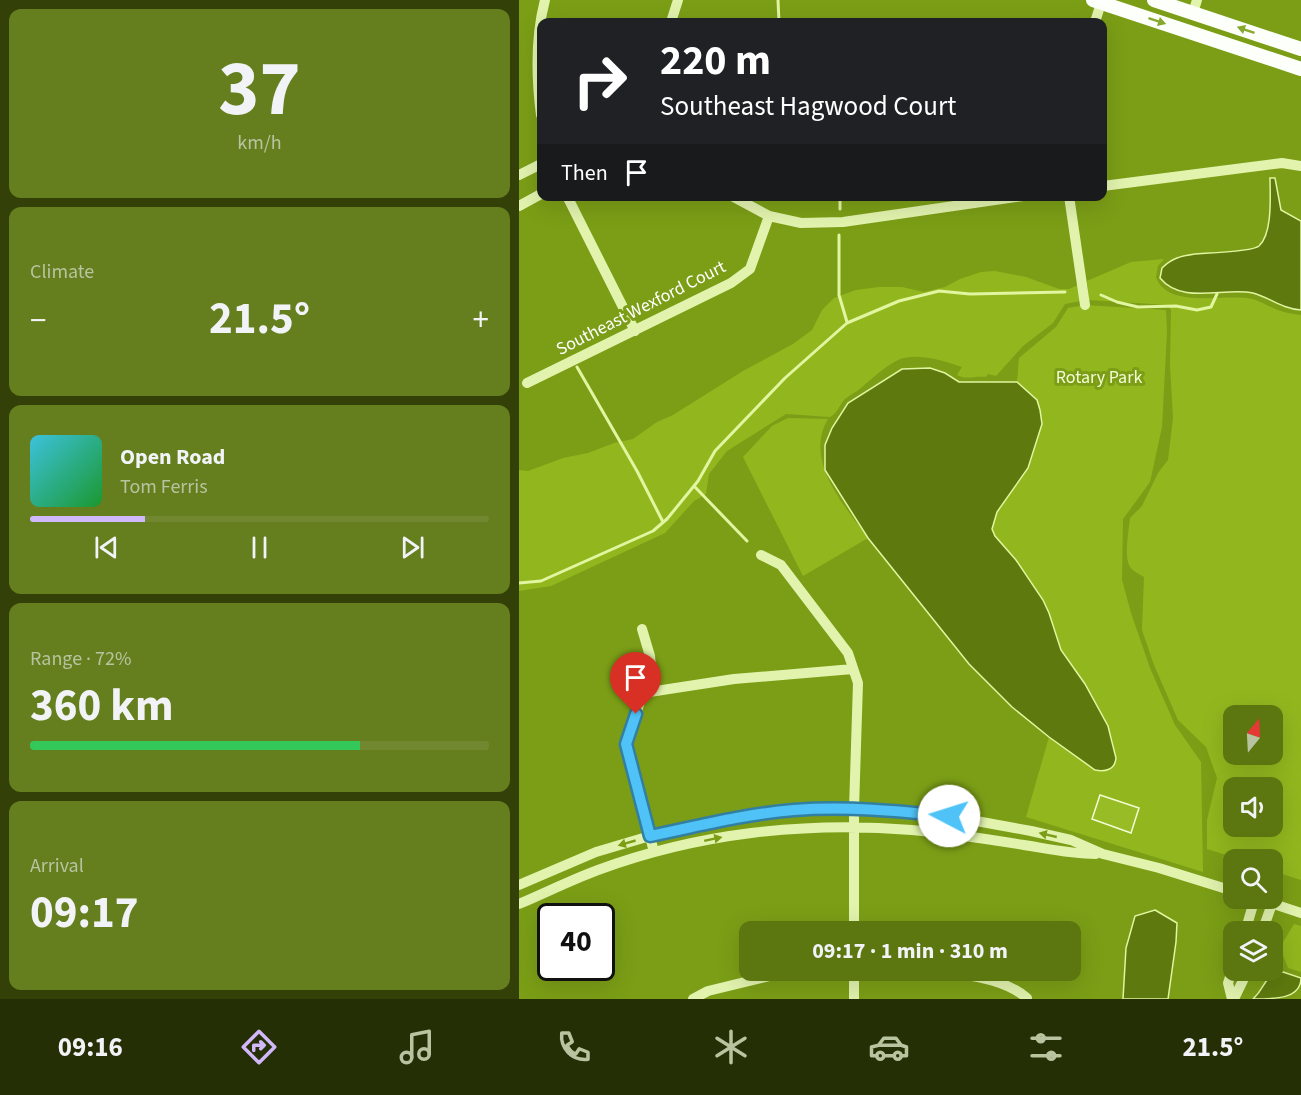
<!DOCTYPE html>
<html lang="en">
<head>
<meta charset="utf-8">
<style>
  :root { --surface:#5c7610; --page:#657e1e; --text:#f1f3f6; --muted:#b8c49f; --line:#718830; --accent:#d1b8fa }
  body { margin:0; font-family:"Source Sans 3",sans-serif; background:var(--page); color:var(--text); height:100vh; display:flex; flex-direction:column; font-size:22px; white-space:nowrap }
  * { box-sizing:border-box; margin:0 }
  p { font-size:20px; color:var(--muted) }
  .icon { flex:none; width:33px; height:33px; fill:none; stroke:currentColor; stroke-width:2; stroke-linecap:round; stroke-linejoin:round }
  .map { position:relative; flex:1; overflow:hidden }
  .side { display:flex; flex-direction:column; gap:9px; padding:9px; background:#334109; width:519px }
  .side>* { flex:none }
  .guide { position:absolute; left:18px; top:18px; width:570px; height:183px; border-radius:12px; box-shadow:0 6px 24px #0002; background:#202124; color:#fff; overflow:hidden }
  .needle { width:39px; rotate:18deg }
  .tools { position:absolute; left:704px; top:705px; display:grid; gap:12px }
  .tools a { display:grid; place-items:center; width:60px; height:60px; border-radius:12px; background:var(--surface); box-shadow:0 6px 24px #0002; font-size:30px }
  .speed { position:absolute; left:18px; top:903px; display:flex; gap:12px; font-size:30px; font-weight:700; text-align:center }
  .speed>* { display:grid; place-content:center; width:78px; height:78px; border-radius:50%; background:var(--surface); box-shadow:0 6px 24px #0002; line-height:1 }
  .speed .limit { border:3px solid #111; border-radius:9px; background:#fff; color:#111 }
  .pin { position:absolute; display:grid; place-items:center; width:51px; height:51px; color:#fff; margin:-62px -26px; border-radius:50% 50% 50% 0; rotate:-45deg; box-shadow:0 0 6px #0007 }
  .pin .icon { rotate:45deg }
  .me { position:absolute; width:66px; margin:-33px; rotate:275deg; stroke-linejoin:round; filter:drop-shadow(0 0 4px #0008) }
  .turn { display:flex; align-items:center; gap:21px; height:126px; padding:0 24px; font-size:27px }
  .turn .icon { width:78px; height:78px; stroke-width:2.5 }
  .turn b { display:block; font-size:42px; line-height:51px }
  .then { display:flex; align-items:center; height:57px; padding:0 24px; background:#0003; gap:12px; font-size:22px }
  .big { font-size:45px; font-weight:700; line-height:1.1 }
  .side .tile { flex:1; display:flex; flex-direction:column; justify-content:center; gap:9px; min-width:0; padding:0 21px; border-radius:12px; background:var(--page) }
  .side .dial { align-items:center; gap:0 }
  .dial b { font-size:78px; line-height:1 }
  .song { display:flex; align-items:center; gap:18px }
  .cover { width:72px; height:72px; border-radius:9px; background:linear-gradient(135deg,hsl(190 70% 55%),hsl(130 70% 35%)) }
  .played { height:6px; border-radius:3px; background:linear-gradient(90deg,var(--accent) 25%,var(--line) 25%) }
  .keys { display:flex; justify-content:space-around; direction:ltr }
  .heat { display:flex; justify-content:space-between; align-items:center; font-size:33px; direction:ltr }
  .charge { height:9px; border-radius:4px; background:linear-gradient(90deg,#34c759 72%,var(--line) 0) }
  .trip { position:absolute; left:220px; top:921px; width:342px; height:60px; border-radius:12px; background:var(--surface); box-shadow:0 6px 24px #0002; font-weight:700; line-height:60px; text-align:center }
  .tab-bar { display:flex; height:96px; justify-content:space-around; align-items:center; background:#252f06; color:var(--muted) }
  .tab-bar .icon { width:42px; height:42px }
  .tab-bar .current { color:var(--accent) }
  .tab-bar b { font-size:27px; color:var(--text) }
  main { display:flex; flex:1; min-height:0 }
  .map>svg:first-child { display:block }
  .green { fill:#92b71e; fill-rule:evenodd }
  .water { fill:#5e7a0e; stroke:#e2f5a0; stroke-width:1.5 }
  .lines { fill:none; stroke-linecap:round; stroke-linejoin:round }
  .stream { stroke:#e2f5a0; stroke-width:3 }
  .building { fill:#97bc25; stroke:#f4fdd6; stroke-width:1.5 }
  .minor { stroke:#e2f3ae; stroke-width:10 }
  .major { stroke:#fdfffa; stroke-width:14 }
  .oneway { fill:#88a82d }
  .oneway2 { fill:#7b9e16 }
  .route-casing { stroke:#337fa1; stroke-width:15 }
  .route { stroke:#4fc3f7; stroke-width:10 }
  .labels { text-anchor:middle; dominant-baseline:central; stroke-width:6; stroke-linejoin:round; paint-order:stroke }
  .street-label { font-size:18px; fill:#fff; stroke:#7b9e16 }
  .park-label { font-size:18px; fill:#f4fdd6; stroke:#7b9e16 }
</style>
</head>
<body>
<main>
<section class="side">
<div class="tile dial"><b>37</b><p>km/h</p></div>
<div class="tile"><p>Climate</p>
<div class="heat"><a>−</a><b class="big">21.5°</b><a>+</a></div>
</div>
<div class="tile">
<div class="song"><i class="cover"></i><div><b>Open Road</b><p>Tom Ferris</p></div></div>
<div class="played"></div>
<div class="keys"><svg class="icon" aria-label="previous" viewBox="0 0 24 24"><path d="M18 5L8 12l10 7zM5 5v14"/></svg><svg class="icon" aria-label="pause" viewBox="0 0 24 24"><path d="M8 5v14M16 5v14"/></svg><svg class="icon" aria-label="next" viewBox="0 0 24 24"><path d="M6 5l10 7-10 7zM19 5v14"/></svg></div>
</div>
<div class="tile"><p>Range · 72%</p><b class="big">360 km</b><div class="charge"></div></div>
<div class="tile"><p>Arrival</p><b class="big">09:17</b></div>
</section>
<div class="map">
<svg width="782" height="999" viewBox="0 0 782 999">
  <rect width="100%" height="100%" fill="#7b9e16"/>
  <!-- green -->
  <path class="green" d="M645,259L639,266L637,277C648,310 708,293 733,299C742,301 750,307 759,310C766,313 775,314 782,315V880L753,871V860L720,859L688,849V820L698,778L687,747L659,720L635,665L623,630L625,577C621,574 615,572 612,568C604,560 610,529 611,518L623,506L639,473L649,460L654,418L651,365L652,310L648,305L570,300L568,281L612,262ZM714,716H753V754H714ZM714,788H753V826H714Z
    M476,271L507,277L540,289H550L559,285L561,301L546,304L534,323L504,346L477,376L469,374L467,377C457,376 447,380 438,375L443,367C425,361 397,352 379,360C363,368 351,381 338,391C334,394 329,396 326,399C320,405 319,413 311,417L267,414L208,451L190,474L187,494L175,501L146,533L32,586L0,591V470L9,471L44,458L69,453L95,443L114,439L138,422L154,415L224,371L274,344L293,330L303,310L315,298L337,290L360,287H383L405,292L426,287L441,279L462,272Z
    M566,305L647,310L648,332L643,427L631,482L604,519L603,580L612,613L631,668L656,725L682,762L684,872L507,817L530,737L553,752L568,764L597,758L593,738L566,684L542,650L530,613L524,600L497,560L476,536L473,529L478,512L509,468L518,400L498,382L500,358L537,327L549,308Z
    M269,418L309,419C284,461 326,506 349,538L284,576L224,457L253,426Z
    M775,924L782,926V972L769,968L761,947Z"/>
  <!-- water -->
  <path class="water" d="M751,178H756L762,210L782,221V310C761,308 752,298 734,293C705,287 663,305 641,278L643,268C653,258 662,256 676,254C688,253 733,252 740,246C754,233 751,195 751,178Z
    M411,368L426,373L440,382H498L518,400L521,410L523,424L509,468L478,512L473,529L476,536L497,560L524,600L530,613L542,650L566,684L589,726L597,758C596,770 586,772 576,770L530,737L493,707L450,664L349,538L306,470V445L313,428L329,403L383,369Z
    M636,910L658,923L657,942L649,999H604L607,948L616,916Z
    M764,972L782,978C782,999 756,999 734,999C749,985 740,980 764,972Z"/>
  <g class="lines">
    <!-- stream -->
    <path class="stream" d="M259,0L260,22
      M321,196V209
      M320,235V295L328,322
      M582,295L598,302L619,307L657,306L678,310L692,307L698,294
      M58,367L118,471L144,522
      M175,486L228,541
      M0,583L22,581L134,531L148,519L179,481L196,451L266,378L328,323L380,301L420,291L451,294L546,292"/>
  </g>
  <!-- building -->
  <path class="building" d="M581,795L620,808L612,833L573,819Z"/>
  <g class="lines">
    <!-- minor -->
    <path class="minor" d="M674,13L678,0
      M152,22L159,0
      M576,22L583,0
      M22,115C17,76 16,38 26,0
      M0,175L22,164
      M584,186L763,163L782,166
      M48,196L116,331
      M213,196L250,216L282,223L324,222L504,196
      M550,196L566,305
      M0,206L22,194
      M8,383L212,283L231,269L250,216
      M242,555L262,565L329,653L339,683L335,809V932
      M123,629L131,656L132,669L107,744L135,852
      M124,693L215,679L334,669
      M0,885L77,852L131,836L207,819L275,810L335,809L430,816L512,831L552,840L584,854L640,868L714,891
      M737,898L782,913
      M0,904C26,893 52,880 79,870C179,833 288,821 393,830C430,833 468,839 505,845C530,849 552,854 577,854
      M726,932L736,898
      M743,932L753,904
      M418,970C449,976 483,977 508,998
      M174,999L189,991L275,970
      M335,999V970
      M713,999L709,983L714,968
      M715,999L729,970"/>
    <!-- major -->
    <path class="major" d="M574,0L782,69
      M635,0L782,49"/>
  </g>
  <!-- one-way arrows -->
  <defs><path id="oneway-solid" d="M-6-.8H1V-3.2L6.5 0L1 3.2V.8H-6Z" transform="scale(1.5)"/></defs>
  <g class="oneway">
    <use href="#oneway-solid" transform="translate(638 21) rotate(18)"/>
    <use href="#oneway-solid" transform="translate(727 30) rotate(-161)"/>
  </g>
  <g class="oneway2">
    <use href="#oneway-solid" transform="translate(529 835) rotate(-167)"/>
    <use href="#oneway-solid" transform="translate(194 839) rotate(-12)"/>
    <use href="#oneway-solid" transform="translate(108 843) rotate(164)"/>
  </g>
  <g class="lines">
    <defs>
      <path id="route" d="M117,714L107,744L131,836C179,826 226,814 275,810C327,806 379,811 430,816"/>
    </defs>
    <!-- route casing -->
    <use href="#route" class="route-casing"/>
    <!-- route -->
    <use href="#route" class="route"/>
  </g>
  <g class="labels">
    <!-- street labels -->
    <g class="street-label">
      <text transform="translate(122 308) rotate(-27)">Southeast Wexford Court</text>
    </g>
    <!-- park labels -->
    <g class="park-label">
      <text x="580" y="377">Rotary Park</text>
    </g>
  </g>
</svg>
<div class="tools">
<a><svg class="needle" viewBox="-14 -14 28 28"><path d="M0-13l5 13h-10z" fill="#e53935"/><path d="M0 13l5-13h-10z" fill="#b8c49f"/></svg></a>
<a><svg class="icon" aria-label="sound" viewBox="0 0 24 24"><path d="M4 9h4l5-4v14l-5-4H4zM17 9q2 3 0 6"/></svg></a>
<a><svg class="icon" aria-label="search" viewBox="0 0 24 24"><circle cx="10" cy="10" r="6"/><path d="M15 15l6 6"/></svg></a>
<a><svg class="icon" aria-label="layers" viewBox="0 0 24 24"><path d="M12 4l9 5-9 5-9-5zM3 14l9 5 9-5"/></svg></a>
</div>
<div class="speed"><div class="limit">40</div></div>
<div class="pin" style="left:117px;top:714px;background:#d93025"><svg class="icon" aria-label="arrive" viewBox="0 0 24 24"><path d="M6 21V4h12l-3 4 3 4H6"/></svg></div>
<svg class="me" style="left:430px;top:816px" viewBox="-20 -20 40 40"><circle r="19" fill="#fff"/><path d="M0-13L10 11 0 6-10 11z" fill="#4fc3f7"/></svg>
<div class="trip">09:17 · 1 min · 310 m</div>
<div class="guide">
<div class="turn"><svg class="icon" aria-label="right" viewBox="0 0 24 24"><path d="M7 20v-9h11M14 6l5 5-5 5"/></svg><div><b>220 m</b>Southeast Hagwood Court</div></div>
<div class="then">Then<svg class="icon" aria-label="arrive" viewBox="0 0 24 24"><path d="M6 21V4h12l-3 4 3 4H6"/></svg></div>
</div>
</div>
</main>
<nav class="tab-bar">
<b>09:16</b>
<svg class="icon current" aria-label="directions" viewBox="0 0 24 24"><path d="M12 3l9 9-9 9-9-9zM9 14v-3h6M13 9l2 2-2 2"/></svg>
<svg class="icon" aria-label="music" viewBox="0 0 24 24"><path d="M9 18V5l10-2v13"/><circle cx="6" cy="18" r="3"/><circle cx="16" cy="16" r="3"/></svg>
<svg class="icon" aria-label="phone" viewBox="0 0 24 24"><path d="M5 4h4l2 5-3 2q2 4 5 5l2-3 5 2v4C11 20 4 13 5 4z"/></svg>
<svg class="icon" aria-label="climate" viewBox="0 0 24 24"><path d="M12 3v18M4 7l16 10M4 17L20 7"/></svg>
<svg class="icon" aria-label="car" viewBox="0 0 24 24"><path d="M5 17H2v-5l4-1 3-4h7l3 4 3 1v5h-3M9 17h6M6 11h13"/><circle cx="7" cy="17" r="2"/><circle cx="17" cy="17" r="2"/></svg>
<svg class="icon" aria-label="filters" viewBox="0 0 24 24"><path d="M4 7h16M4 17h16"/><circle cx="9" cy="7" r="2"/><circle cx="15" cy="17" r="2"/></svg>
<b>21.5°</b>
</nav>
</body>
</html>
